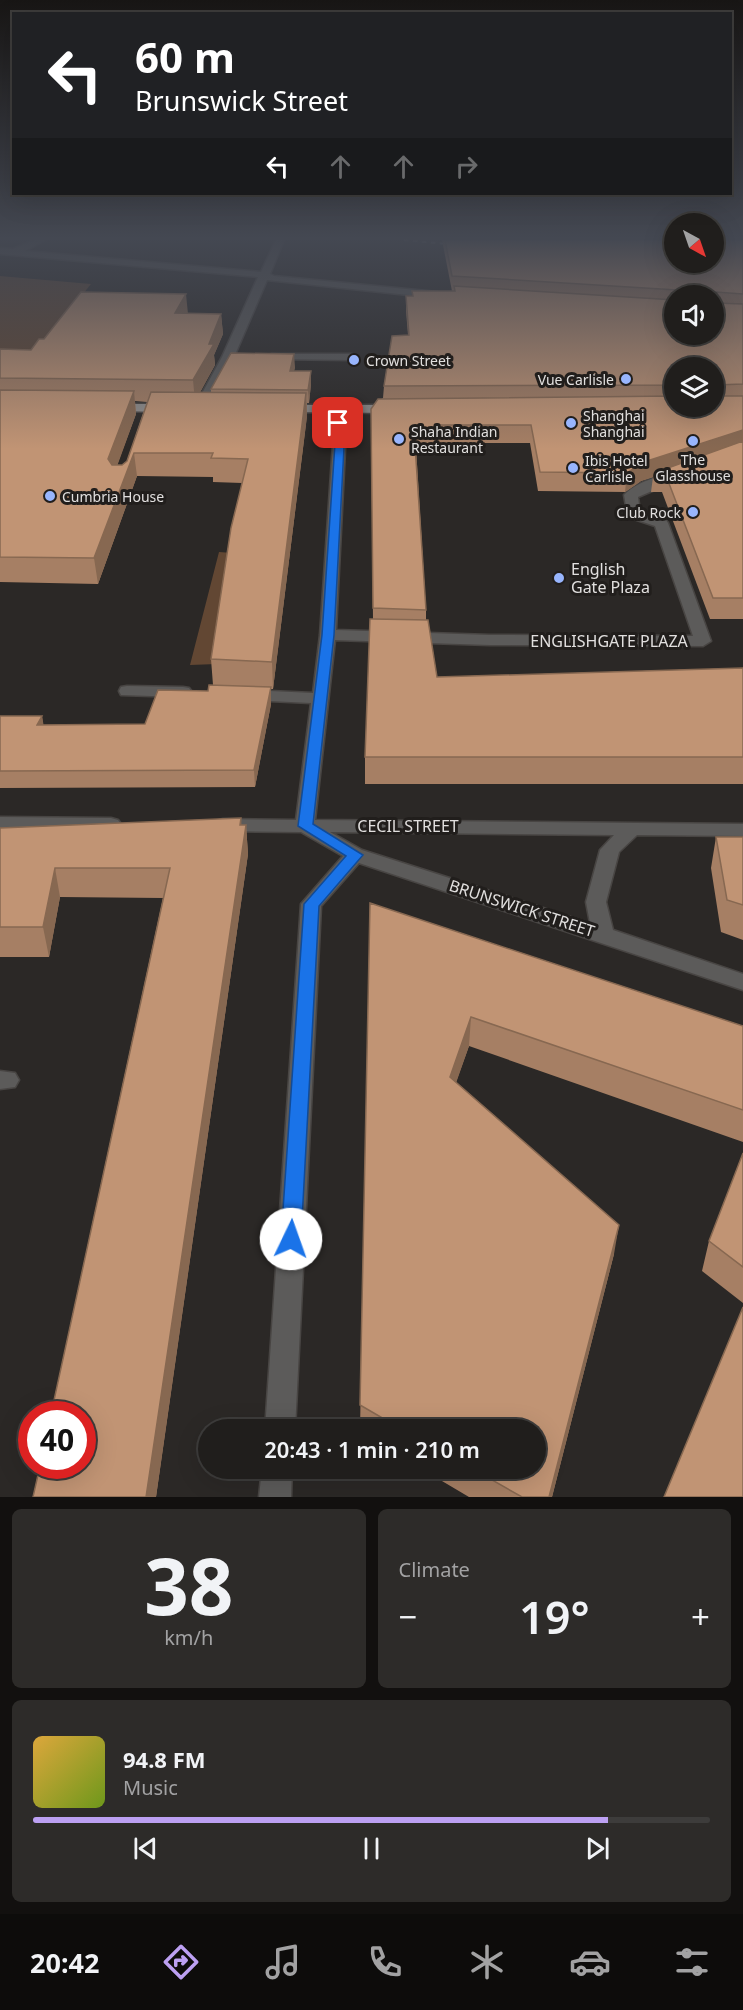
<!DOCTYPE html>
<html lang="en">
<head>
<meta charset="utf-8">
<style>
  :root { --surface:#201e1c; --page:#2d2b29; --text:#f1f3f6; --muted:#a2a2a3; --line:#3d3c3b; --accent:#bca0f2 }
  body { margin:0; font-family:"Noto Sans",sans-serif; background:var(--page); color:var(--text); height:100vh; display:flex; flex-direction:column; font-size:22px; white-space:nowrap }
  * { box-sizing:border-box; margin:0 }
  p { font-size:20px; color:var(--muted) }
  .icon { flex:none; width:33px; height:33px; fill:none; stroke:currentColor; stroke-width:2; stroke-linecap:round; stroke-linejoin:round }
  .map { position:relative; height:1497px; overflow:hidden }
  .panel { display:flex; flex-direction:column; gap:12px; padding:12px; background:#12100f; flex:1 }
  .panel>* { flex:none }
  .banner { position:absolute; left:12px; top:12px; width:720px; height:183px; border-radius:0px; box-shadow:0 6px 24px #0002,0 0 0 2px var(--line); background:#202124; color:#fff; overflow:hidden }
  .needle { width:39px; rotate:140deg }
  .controls { position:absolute; left:664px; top:213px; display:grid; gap:12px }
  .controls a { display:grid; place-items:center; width:60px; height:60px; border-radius:50%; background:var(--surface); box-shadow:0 6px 24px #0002,0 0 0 2px var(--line); font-size:30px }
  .speed { position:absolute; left:18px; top:1401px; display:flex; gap:12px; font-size:30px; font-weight:700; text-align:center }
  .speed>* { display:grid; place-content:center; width:78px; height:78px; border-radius:50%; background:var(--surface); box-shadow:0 6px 24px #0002,0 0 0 2px var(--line); line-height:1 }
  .speed .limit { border:9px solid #d22; background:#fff; color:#111 }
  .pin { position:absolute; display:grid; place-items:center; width:51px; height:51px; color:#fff; margin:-26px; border-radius:12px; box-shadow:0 3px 9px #0006 }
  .me { position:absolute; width:66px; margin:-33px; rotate:3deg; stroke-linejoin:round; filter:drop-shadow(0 0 4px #0008) }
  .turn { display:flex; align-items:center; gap:21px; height:126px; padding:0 24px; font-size:27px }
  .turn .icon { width:78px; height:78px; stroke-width:2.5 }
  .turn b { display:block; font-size:42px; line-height:51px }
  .lanes { display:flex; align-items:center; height:57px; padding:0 24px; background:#0003; justify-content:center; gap:30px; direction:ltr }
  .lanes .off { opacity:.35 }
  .big { font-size:45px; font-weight:600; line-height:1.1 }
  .panel .widget { flex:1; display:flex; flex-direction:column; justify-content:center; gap:9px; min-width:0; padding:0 21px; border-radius:9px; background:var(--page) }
  .panel .dial { align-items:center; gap:0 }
  .dial b { font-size:78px; line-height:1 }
  .song { display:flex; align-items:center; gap:18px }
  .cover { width:72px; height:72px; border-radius:9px; background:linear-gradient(135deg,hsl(40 70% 55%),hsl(80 70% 35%)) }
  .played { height:6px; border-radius:3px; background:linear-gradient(90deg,var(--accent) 85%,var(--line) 85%) }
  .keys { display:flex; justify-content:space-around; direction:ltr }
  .heat { display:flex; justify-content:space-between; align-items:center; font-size:33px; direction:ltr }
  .panel .tiles { flex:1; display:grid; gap:12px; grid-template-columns:1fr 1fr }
  .widget:last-child { grid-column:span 2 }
  .trip { position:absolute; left:198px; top:1419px; width:348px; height:60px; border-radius:30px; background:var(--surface); box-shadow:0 6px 24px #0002,0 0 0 2px var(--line); font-weight:600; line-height:60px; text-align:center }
  .tabs { display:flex; height:96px; justify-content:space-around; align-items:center; background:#0d0c0b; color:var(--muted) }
  .tabs .icon { width:42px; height:42px }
  .tabs .current { color:var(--accent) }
  .tabs b { font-size:27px; color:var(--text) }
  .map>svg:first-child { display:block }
  .green { fill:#624733 }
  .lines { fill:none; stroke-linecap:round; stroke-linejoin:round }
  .minor-casing { stroke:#484543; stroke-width:3 }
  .major-casing { stroke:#484543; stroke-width:3 }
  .minor { fill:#5c5b5a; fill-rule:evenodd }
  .major { fill:#8f8c8a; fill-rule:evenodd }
  .rail { stroke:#9a9796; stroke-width:2; stroke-dasharray:4.5 4.5; stroke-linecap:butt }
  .wall { fill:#a67f64; fill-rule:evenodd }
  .shaded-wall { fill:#876851 }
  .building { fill:#c19474; stroke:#876851; stroke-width:1.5 }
  .route { fill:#1a73e8; stroke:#114b97; stroke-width:1.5 }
  .poi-dot { fill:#98b5fd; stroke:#211e1c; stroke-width:2 }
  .labels { text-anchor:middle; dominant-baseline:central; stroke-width:6; stroke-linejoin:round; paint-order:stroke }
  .far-poi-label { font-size:14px; fill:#e1dfde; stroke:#211e1c; text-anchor:start }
  .poi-label { font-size:16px; fill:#e1dfde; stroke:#211e1c; text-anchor:start }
  .street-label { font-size:16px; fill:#e1dfde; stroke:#211e1c }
</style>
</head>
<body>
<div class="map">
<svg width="743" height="1497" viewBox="0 0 743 1497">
  <rect width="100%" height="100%" fill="#2b2826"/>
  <!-- green -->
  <path class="green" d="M0,276L91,284L24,367L0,368Z
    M219,552L233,553L217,664L190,665Z"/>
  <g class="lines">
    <defs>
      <path id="minor" d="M34,240H45L25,251L261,272L276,240H284L270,274L274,276L437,292L442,295L437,298L267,280L234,357L206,408L200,412L194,408L222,357L258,277L0,254V248L13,249Z
        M272,354H352L358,357L352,360L268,359V355Z
        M333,406L339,410L346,429L336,630L490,635L693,636L655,526L628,517L624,495C636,482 659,476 675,472L680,473L682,476L680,479L638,497L640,512L666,520L668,523L711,641L703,646L490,645L335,640L315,820L743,824V836L637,835L619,852L606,902L613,930L743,974V990L359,863L321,906L295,1430H265L301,904L343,856L301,832L223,831L216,829L213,825L216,821L223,819L296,820L311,703L247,700L241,699L238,695L241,691L247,690L313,693L320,635L334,429L327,410ZM330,832L614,835L600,850L586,902L590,923L362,850Z
        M127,686L183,687L189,688L192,692L189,696L183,697L121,695L119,691L121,687Z
        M0,817L111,818L118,820L121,824L118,828L111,830L0,829Z
        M0,1071L15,1073L19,1080L15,1087L0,1089Z
        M262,1468H292L291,1497H259Z"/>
      <path id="major" d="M112,404H168L174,408L168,412L108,411V405Z
        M283,405H396L402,409L396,413L279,412L277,409Z"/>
    </defs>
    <!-- minor casing -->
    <use href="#minor" class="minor-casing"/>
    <!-- major casing -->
    <use href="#major" class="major-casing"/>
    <!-- minor -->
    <use href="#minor" class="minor"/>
    <!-- major -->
    <use href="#major" class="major"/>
    <!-- rail -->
    <path class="rail" d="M404,240L459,245"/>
  </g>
  <!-- wall -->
  <path class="wall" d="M442,240H743V619H710L662,492H651L653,477L641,481L625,492L538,491L530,443H435V449L416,448L426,610V620L437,677L743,668V784H365V757L373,619L371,409L383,398L384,386L408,335L406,311V296H412V291H452ZM675,296H714L675,334ZM675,368H714V406H675Z
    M188,313L221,314L223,334L214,355L215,365L200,392H211V389L295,367L294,371L311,384L309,403H307V416L273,689H271V704L255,787L0,788V716H42L43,725L145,724L208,691L213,685L211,659L242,483L213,482V477L137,476L98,584L0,582V349L31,350L44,339ZM135,401L147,402L127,461L122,465H117L136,414Z
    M246,825L248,854L156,1497H33L163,898L60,897L49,957H0V828Z
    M716,837H743V940L721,932L711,868Z
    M370,903L743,1026V1142L469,1046L456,1082L614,1254L552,1497H469L420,1468H536V1430H360Z
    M743,1153V1303L702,1271L709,1241Z"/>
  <!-- shaded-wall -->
  <path class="shaded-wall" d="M186,294L188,314L175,313Z
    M221,314L223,334L214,355L215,365L195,402L193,380Z
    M294,354L295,367L291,384L290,371Z
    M311,371V384L309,403L308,390Z
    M716,385L714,401V387Z
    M134,391L136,414L111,483L108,459Z
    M306,393L307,416L273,689L272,662Z
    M743,430V447L654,473L653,477L641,481L625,492L627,473L644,462Z
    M134,453L137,476L98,584L94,558Z
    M271,687V704L255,787L254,770Z
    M42,716L45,733L37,725Z
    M241,818L243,844L246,825L248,854L156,1497H146Z
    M55,868L60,897L49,957L43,927Z
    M471,1017L469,1046L448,1106L450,1077Z
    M619,1225L614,1254L552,1497H549Z"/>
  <!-- building -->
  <path class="building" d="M445,240H675V262H714V240H743V294L716,292L714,300V296H678L677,290L452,276Z
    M454,286L675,300V334H714V300L716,303L743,304V384L716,385L714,387V368H675V385L384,386L392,336L409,335L406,296H413L412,291H455Z
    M81,292L186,294L175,313L221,314L209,344H214L193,380L0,378V349L31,350L39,339H44Z
    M231,353L294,354L290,371H311L308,390L211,389Z
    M0,390L134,391L108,459L112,465H122L127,461L151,392L306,393L272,662L211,659L231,528L248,459L211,458L213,453H134L94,558L0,557Z
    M675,396V406H714V396H743V430L644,462L627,473L540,472L531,425H435L436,431L414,430L426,610L373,608L371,409L378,399Z
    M743,441V598H713L665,473H654Z
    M370,619H373L428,620L437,677L743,668V757H365Z
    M209,685L271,687L254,770L0,771V716H42L37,725L145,724L158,690L208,691Z
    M241,818L240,825H246L146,1497H33L40,1466H82V1414H51L170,868H55L43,927H0V828Z
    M716,837H743V905L727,900Z
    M370,903L743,1026V1110L471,1017L450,1077L619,1225L549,1497H522L471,1468H536V1430H403L360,1405Z
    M743,1153V1267L709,1241Z
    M743,1307V1497H664Z"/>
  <!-- sky -->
  <linearGradient id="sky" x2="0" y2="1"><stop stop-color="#181615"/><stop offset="0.53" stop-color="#444852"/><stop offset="1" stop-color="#444852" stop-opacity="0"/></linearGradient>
  <rect width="743" height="449" fill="url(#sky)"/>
  <!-- route -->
  <path class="route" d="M338,420L341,421L345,429L334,635L313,824L363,855L319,906L301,1239L298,1245L291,1247L284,1245L281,1239L304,904L346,856L298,826L322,635L336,429L333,423Z"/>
  <!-- markers -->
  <g class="poi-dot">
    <circle cx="354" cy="360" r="6"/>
    <circle cx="626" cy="379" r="6"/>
    <circle cx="571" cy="423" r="6"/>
    <circle cx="399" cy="439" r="6"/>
    <circle cx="693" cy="441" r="6"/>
    <circle cx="573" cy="468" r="6"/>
    <circle cx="50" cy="496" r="6"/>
    <circle cx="693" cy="512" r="6"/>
    <circle cx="559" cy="578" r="6"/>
  </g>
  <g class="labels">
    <!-- far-poi labels -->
    <g class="far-poi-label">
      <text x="366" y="360">Crown Street</text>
      <text x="614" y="379" text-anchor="end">Vue Carlisle</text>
      <text x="583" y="415">Shanghai<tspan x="583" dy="16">Shanghai</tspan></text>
      <text x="411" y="431">Shaha Indian<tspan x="411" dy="16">Restaurant</tspan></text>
      <text x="693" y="459" text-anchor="middle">The<tspan x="693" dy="16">Glasshouse</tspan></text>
      <text x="585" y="460">Ibis Hotel<tspan x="585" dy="16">Carlisle</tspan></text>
      <text x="62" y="496">Cumbria House</text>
      <text x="681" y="512" text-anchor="end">Club Rock</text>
    </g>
    <!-- poi labels -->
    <g class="poi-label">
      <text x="571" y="569">English<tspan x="571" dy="18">Gate Plaza</tspan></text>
    </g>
    <!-- street labels -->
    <g class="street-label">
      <text x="609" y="641">ENGLISHGATE PLAZA</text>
      <text x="408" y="826">CECIL STREET</text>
      <text transform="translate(522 908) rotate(18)">BRUNSWICK STREET</text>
    </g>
  </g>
</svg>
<div class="controls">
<a><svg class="needle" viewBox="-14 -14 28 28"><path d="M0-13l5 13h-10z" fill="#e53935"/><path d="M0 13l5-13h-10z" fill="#a2a2a3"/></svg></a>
<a><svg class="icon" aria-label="sound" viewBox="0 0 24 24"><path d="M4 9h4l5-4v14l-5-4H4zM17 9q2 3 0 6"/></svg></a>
<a><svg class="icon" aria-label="layers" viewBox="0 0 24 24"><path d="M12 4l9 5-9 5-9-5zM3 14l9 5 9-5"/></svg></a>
</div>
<div class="speed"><div class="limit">40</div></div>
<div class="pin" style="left:338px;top:423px;background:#d93025"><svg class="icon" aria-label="arrive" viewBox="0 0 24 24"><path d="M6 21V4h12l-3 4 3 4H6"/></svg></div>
<svg class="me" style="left:291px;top:1239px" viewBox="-20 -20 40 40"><circle r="19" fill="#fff"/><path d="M0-13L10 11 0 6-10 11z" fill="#1a73e8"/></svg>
<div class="trip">20:43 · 1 min · 210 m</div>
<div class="banner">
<div class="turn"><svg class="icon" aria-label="left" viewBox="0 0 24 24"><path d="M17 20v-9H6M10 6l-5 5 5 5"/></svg><div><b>60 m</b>Brunswick Street</div></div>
<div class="lanes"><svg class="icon" aria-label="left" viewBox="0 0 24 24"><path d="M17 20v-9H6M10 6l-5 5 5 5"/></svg><svg class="icon off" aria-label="ahead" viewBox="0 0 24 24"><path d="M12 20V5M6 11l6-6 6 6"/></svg><svg class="icon off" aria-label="ahead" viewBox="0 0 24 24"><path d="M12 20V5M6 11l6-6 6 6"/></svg><svg class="icon off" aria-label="right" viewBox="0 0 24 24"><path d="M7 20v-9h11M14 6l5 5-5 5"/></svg></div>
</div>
</div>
<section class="panel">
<div class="tiles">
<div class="widget dial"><b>38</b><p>km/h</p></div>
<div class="widget"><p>Climate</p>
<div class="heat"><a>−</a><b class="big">19°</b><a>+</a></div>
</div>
<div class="widget">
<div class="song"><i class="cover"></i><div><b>94.8 FM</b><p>Music</p></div></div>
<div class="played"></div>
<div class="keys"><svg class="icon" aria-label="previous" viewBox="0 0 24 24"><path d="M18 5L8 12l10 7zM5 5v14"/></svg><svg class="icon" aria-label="pause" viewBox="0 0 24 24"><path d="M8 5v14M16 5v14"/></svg><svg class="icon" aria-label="next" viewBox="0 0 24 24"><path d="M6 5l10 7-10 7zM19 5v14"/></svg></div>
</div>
</div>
</section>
<nav class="tabs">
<b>20:42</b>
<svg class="icon current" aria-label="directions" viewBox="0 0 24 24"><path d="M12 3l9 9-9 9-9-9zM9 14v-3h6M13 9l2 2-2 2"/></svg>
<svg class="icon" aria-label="music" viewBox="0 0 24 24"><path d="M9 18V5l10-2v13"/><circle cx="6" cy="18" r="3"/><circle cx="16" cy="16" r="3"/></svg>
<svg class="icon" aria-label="phone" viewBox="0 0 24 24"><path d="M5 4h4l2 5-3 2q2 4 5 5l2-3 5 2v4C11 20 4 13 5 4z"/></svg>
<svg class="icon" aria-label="climate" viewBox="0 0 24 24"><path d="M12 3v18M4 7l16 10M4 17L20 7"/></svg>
<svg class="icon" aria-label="car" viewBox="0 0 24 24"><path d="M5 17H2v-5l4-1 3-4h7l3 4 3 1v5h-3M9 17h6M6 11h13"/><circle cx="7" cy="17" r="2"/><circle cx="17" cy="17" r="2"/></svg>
<svg class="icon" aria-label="filters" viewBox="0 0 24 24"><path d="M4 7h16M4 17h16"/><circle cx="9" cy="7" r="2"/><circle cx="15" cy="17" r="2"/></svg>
</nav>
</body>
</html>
